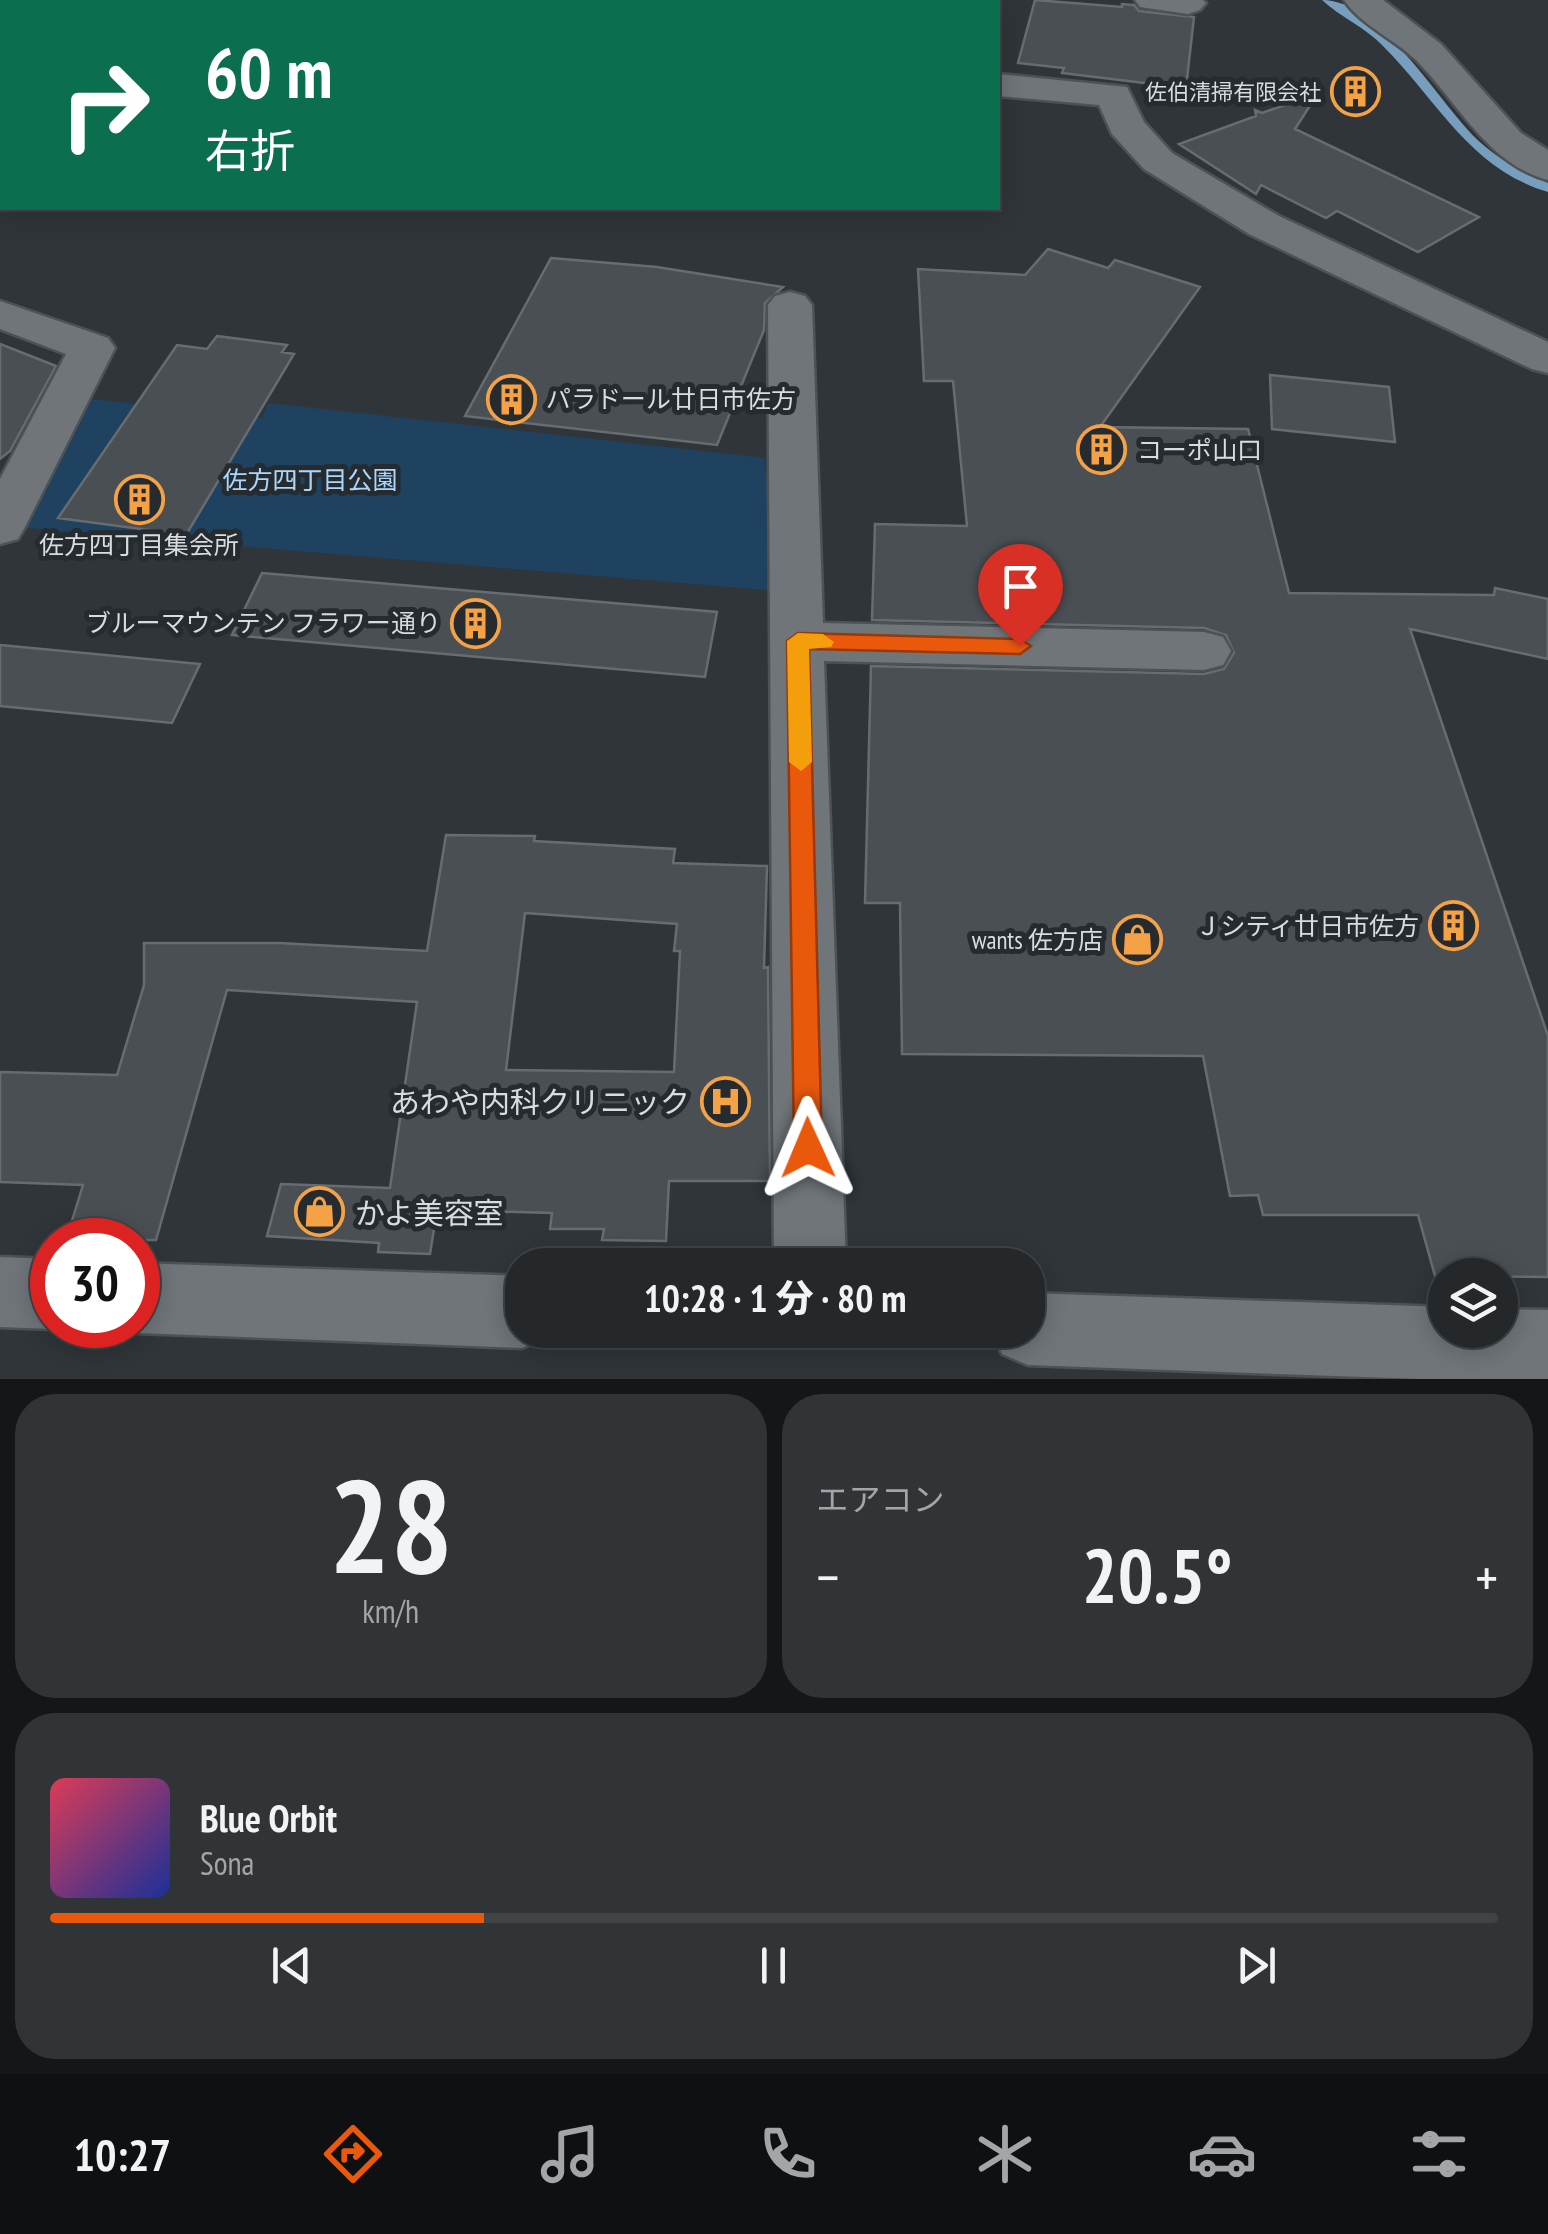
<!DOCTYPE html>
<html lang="ja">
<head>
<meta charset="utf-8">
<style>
  :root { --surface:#24282b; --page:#303437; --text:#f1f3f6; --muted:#a3a6a9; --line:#414447; --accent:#ea580c }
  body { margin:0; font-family:"PT Sans Narrow","Noto Sans JP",sans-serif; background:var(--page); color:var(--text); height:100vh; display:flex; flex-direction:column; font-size:38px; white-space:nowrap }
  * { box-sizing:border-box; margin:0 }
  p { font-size:32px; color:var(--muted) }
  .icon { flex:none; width:55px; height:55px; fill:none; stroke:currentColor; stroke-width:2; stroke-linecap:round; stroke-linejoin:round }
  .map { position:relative; height:1379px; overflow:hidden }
  .panel { display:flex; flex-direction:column; gap:15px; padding:15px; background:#141618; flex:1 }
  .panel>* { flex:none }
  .banner { position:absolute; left:0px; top:0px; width:1000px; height:210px; box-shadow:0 5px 25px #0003,0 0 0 2px var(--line); background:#0b6e4f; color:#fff; overflow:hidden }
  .controls { position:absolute; left:1428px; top:1258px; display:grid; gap:20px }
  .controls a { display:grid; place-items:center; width:90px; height:90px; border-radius:50%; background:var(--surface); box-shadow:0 5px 25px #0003,0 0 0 2px var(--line); font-size:50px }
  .speed { position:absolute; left:30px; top:1218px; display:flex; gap:20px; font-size:50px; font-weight:700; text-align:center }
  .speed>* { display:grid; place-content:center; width:130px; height:130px; border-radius:50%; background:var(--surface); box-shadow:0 5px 25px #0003,0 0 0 2px var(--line); line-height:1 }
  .speed .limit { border:15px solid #d22; background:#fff; color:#111 }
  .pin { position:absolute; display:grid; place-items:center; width:85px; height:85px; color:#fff; margin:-102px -42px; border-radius:50% 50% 50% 0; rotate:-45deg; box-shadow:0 0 10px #0007 }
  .pin .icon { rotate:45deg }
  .me { position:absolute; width:110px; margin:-55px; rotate:359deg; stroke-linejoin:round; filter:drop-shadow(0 0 8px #0008) }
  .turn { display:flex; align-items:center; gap:35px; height:210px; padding:0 40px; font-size:45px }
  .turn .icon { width:130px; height:130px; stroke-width:2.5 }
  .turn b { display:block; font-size:70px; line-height:85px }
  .big { font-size:75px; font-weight:800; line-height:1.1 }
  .panel .widget { flex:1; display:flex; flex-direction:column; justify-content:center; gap:15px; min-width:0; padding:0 35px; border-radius:40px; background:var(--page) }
  .panel .dial { align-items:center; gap:0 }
  .dial b { font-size:130px; line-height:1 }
  .song { display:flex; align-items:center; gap:30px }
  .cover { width:120px; height:120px; border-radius:15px; background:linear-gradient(135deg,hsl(350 70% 55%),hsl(230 70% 35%)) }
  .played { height:10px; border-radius:5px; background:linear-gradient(90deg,var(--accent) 30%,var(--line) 30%) }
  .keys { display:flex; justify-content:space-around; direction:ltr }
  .heat { display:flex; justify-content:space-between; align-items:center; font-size:55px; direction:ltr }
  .panel .tiles { flex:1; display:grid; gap:15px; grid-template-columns:1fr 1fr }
  .widget:last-child { grid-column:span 2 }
  .trip { position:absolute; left:505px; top:1248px; width:540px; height:100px; border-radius:40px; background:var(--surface); box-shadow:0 5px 25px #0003,0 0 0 2px var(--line); font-weight:800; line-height:100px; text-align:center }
  .tabs { display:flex; height:160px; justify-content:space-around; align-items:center; background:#0e1011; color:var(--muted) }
  .tabs .icon { width:70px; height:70px }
  .tabs .active { color:var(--accent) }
  .tabs b { font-size:45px; color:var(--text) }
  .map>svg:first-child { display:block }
  .green { fill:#1e4260 }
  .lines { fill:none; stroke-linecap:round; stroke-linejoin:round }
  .stream { fill:#789ebd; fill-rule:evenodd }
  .building { fill:#4a4f53; stroke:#676c71; stroke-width:2.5; fill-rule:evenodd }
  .minor-casing { stroke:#4e5255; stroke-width:5 }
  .minor { fill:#6f7579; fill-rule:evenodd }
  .route { fill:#ea580c; stroke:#983908; stroke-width:2.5 }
  .slow { fill:#f59e0b }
  .labels { text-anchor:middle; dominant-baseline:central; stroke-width:10; stroke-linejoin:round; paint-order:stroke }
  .far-poi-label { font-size:22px; fill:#d9dcdf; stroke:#262b2f; text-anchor:end }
  .poi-label { font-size:25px; fill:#d9dcdf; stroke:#262b2f; text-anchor:end }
  .park-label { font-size:25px; fill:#abd7fd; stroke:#262b2f }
  .near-poi-label { font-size:30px; fill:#d9dcdf; stroke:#262b2f; text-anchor:end }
</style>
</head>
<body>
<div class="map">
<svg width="1548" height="1379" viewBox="0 0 1548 1379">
  <rect width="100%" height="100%" fill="#303539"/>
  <!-- green -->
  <path class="green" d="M92,399L262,418L268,403L765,458L776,591L26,528Z"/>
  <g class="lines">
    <!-- stream -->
    <path class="stream" d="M1322,0C1382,0 1439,105 1481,143C1501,161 1523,172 1548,183V192C1470,169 1437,100 1383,46C1365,27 1340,17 1322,0Z"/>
  </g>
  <!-- building -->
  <path class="building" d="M1035,0L1122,7V4L1134,5L1139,11L1194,17L1186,88L1062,73L1064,68L1018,63Z
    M1318,93L1295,129L1479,217L1418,252L1337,211L1326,218L1261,185L1256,194L1179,144L1256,116L1255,110L1262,113Z
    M1048,249L1108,268L1115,260L1200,287L1100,427L1248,429L1289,593L1494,595L1495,588L1548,599V659L1410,629L1548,1036V1277L1435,1276L1418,1215H1263L1258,1195L1230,1196L1203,1056L902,1054L900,903H865L871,666L1204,674L1224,669L1234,653L1226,635L1204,628L872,620L875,524L967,526L953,381H924L918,269L1025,275Z
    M551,258L657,267L783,287L765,303L764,330L717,445L465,416Z
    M217,336L287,345L282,352L294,354L186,535L58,518L177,345L207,349Z
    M0,344L56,366L10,451L0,459Z
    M1270,375L1389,387L1395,442L1272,429Z
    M262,573L717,612L705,677L232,635Z
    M0,645L200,664L172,723L0,706Z
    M446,835L535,836L534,841L675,849L673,863L767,866L764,968L768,967L770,1181H669L666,1241L602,1240L604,1229H550L552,1213L437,1210L430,1254L378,1252L379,1243L267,1236L281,1184L390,1188L417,1002L227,990L156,1240H66L83,1185L0,1182V1072L117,1075L144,985V943H279L427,951ZM525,913L677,924L674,951H680L674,1072L506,1070Z"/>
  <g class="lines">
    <defs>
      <path id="minor" d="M69,0H130L131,2H70Z
        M949,0H983L984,2H950Z
        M1135,0H1203L1206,3L1200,10L1188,14L1140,7Z
        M1344,0H1383L1441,44L1521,133L1548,150V180C1488,165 1457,101 1416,60C1394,39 1361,25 1344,0Z
        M998,74L1127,87L1144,122L1172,153L1279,216L1548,342V373L1532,369L1249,234L1144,169L1112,134L1099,105L998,96Z
        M0,78H2V100H0Z
        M790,292L805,296L812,305L823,623L1204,632L1223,637L1231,651L1223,665L1204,670L824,661L846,1265H774L768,305L775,296Z
        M0,301L108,338L115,348L25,527L18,539L0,544V479L66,354L0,329Z
        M0,1257L52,1259V1325H62L52,1329L0,1327Z
        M138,1263L522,1276V1330H551L548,1337L522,1348L138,1333L118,1325H138Z
        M1028,1293L1445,1307V1330H1500V1309L1548,1310V1379H1420L1028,1365L1002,1354L992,1330H1028Z"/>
    </defs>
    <!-- minor casing -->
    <use href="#minor" class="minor-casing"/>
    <!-- minor -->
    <use href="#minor" class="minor"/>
  </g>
  <!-- route -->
  <path class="route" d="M798,633L1020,639L1031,646L1020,654L809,649L822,1148L818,1157L808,1161L798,1157L794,1148L787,641Z"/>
  <!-- slow -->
  <path class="slow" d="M798,633L823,634L834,642L831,647L809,649L812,762L801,771L789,762L787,641Z"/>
  <!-- icons -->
  <defs>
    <symbol id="building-ring" viewBox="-11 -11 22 22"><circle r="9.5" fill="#262b2f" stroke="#f5a246" stroke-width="1.5"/><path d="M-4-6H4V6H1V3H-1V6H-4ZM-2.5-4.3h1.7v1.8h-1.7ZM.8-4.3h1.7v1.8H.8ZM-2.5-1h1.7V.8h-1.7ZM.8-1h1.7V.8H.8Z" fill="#f5a246"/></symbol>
    <symbol id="shop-ring" viewBox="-11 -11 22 22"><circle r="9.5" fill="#262b2f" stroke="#f5a246" stroke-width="1.5"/><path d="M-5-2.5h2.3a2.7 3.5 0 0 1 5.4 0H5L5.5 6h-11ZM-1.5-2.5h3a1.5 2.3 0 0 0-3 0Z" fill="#f5a246"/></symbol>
    <symbol id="hospital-ring" viewBox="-11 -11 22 22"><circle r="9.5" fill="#262b2f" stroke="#f5a246" stroke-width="1.5"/><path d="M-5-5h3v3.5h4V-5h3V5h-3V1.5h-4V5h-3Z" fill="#f5a246"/></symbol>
  </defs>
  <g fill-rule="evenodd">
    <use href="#building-ring" x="1328" y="64" width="55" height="55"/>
    <use href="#building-ring" x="484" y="372" width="55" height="55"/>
    <use href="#building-ring" x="1074" y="422" width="55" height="55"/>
    <use href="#building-ring" x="112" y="472" width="55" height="55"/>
    <use href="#building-ring" x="448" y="596" width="55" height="55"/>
    <use href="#building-ring" x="1426" y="898" width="55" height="55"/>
    <use href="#shop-ring" x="1110" y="912" width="55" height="55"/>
    <use href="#hospital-ring" x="698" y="1074" width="55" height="55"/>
    <use href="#shop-ring" x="292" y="1184" width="55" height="55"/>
  </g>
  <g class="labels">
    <!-- far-poi labels -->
    <g class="far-poi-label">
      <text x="1321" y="92">佐伯清掃有限会社</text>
    </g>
    <!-- poi labels -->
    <g class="poi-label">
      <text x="546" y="399" text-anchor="start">パラドール廿日市佐方</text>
      <text x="1137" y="450" text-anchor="start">コーポ山口</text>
      <text x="139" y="545" text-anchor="middle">佐方四丁目集会所</text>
      <text x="441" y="623">ブルーマウンテン フラワー通り</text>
      <text x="1419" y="926">Ｊシティ廿日市佐方</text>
      <text x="1103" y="940">wants 佐方店</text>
    </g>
    <!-- park labels -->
    <g class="park-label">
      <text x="310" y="480">佐方四丁目公園</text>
    </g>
    <!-- near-poi labels -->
    <g class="near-poi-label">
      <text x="690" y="1101">あわや内科クリニック</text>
      <text x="355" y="1212" text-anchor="start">かよ美容室</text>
    </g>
  </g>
</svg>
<div class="controls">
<a><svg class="icon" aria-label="layers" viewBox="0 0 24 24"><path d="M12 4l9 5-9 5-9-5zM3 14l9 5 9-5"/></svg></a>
</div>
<div class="speed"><div class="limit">30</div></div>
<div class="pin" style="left:1020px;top:646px;background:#d93025"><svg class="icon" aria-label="arrive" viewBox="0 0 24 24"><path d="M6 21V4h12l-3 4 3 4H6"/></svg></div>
<svg class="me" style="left:808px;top:1148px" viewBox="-20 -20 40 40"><path d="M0-17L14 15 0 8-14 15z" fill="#ea580c" stroke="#fff" stroke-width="4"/></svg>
<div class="trip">10:28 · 1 分 · 80 m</div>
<div class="banner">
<div class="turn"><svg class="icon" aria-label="right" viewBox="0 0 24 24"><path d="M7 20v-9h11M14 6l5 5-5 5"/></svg><div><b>60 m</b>右折</div></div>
</div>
</div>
<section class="panel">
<div class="tiles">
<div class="widget dial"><b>28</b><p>km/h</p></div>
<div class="widget"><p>エアコン</p>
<div class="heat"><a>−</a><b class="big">20.5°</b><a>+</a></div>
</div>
<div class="widget">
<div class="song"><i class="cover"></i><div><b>Blue Orbit</b><p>Sona</p></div></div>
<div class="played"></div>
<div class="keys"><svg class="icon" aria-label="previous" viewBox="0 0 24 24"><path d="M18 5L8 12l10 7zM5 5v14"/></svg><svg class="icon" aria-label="pause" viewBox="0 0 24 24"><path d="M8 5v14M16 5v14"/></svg><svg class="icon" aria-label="next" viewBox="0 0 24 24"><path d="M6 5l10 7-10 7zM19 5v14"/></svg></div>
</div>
</div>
</section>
<nav class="tabs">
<b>10:27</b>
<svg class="icon active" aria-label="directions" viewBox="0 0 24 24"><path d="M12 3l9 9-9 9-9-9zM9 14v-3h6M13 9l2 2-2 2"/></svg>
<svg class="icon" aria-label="music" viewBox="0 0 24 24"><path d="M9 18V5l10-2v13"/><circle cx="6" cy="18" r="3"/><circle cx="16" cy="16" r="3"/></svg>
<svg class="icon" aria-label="phone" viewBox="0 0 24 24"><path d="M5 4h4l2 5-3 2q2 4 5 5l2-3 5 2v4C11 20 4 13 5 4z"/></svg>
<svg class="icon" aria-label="climate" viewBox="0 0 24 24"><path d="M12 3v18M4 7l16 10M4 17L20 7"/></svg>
<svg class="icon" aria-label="car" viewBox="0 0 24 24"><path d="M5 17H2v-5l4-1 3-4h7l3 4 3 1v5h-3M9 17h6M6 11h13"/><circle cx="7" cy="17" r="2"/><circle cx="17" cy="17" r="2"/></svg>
<svg class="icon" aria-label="filters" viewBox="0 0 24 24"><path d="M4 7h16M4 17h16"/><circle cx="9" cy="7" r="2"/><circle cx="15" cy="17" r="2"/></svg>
</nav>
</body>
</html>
